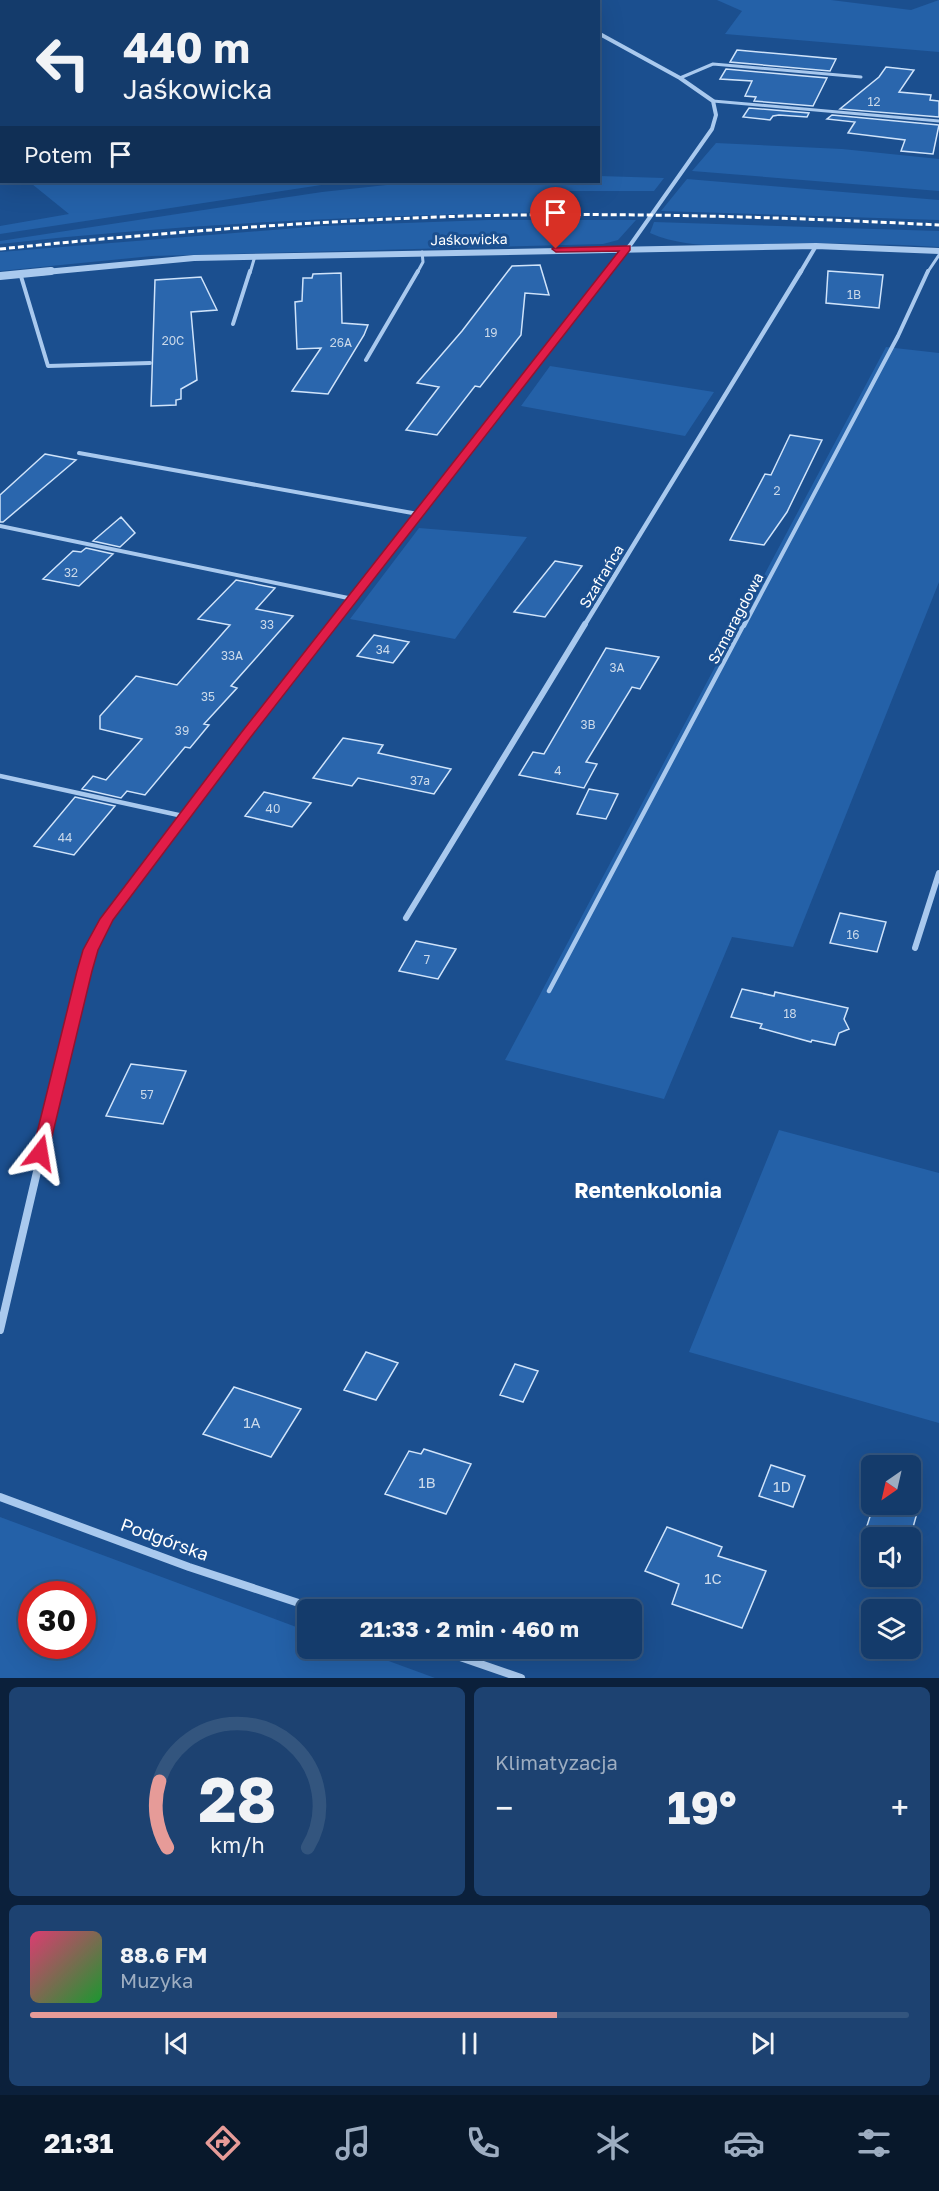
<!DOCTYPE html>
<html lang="pl">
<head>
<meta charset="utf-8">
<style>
  :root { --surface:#143b6b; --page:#1d4271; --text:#f1f3f6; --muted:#9dadc1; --line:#33557e; --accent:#e69b98 }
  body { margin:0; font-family:"Golos Text",sans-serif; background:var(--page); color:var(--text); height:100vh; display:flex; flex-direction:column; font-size:22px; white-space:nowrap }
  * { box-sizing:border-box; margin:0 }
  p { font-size:20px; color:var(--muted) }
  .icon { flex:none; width:33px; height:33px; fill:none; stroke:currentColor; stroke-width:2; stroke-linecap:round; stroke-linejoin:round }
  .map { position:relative; height:1678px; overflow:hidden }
  .drawer { display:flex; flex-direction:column; gap:9px; padding:9px; background:#0b203b; flex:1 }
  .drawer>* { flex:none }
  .hud { position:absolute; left:0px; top:0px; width:600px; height:183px; box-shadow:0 6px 24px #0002,0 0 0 2px var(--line); background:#143b6b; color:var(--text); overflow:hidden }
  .needle { width:39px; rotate:214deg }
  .tools { position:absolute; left:861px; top:1455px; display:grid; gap:12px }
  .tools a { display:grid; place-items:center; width:60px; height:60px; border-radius:9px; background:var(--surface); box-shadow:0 6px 24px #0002,0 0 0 2px var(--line); font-size:30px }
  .speed { position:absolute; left:18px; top:1581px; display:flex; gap:12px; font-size:30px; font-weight:700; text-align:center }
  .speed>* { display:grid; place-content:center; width:78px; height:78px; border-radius:50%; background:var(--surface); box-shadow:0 6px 24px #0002,0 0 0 2px var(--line); line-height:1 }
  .speed .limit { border:9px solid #d22; background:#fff; color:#111 }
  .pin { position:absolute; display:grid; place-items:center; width:51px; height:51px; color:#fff; margin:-62px -26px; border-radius:50% 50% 50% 0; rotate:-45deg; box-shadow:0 0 6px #0007 }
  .pin .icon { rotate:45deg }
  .me { position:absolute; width:66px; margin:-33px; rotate:14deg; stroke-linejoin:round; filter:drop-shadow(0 0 4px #0008) }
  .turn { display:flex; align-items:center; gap:21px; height:126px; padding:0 24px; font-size:27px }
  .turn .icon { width:78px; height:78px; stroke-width:2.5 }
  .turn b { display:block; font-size:42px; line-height:51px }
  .then { display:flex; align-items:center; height:57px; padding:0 24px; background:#0003; gap:12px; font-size:22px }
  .big { font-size:45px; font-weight:700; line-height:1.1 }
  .drawer .tile { flex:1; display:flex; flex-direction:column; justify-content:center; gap:9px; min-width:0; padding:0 21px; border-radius:9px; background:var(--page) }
  .drawer .dial { align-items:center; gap:0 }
  .dial svg { height:156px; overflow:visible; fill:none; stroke:var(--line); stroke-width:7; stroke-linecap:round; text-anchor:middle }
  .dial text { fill:var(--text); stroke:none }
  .song { display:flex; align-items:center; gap:18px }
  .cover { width:72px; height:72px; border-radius:9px; background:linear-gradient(135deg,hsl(340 70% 55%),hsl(130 70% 35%)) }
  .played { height:6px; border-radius:3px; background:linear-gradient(90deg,var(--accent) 60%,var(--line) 60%) }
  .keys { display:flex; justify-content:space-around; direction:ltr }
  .heat { display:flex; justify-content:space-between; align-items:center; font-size:33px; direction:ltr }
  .drawer .tiles { flex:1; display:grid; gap:9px; grid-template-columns:1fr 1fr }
  .tile:last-child { grid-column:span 2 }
  .trip { position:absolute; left:297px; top:1599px; width:345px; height:60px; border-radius:9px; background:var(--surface); box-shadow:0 6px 24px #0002,0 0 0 2px var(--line); font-weight:700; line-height:60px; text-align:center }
  .tab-bar { display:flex; height:96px; justify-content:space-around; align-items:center; background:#08182b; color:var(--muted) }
  .tab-bar .icon { width:42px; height:42px }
  .tab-bar .on { color:var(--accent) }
  .tab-bar b { font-size:27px; color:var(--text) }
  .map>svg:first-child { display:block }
  .green { fill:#2461a8; fill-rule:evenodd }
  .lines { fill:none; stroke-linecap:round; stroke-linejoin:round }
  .river { fill:#123a6d; fill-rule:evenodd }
  .building { fill:#2a66ad; stroke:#cfe3fa; stroke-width:1.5 }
  .service-far2 { stroke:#a9c9ee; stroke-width:3 }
  .service-far1 { stroke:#a9c9ee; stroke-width:4 }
  .service { stroke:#a9c9ee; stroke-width:4.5 }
  .minor-far3 { stroke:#a9c9ee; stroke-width:4 }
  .minor-far2 { stroke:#a9c9ee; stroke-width:4.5 }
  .minor-far1 { stroke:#a9c9ee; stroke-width:6 }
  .minor { stroke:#a9c9ee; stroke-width:8 }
  .tertiary-far1 { stroke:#a9c9ee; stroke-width:6 }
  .tertiary { stroke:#a9c9ee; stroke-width:8 }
  .secondary { fill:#d6e6fa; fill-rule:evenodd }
  .rail { stroke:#fff; stroke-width:3; stroke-dasharray:6 3; stroke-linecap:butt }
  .route { fill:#e11d48; stroke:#92132f; stroke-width:1.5 }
  .labels { text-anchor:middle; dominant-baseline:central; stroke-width:6; stroke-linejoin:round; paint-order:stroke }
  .number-label { font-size:12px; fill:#cad9ea }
  .far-street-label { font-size:14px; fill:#fff; stroke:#1b4f8f }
  .street-label { font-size:15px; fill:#fff; stroke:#1b4f8f }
  .near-number-label { font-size:15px; fill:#cad9ea }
  .near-street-label { font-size:18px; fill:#fff; stroke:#1b4f8f }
  .near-quarter-label { font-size:21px; font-weight:bold; fill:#fff; stroke:#1b4f8f }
</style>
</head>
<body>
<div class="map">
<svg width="939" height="1678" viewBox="0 0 939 1678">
  <rect width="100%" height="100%" fill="#1b4f8f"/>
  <!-- green -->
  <path class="green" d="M717,0H831L911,10L939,0V52L725,34L742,11Z
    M716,143L842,149L939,159V191L692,171Z
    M599,176L664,178L654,191H567V212C377,215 189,223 0,244V241L322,192L414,182H598Z
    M687,179L939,200V220L661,211Z
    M42,182H341L0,234V226L69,214L32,184Z
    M488,220H636L618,240L603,244L152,256L0,271V252L322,226Z
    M654,222L939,231V247C890,244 841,243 792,243C746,244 693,252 650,233Z
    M886,347L939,353V582L793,947L732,937L664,1099L505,1060Z
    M550,366L714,392L685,436L521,406Z
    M419,528L527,537L455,639L350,619Z
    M779,1130L939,1173V1423L689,1352Z
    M0,1517L307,1631L308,1648L356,1649L435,1678H0ZM32,1594H82V1646H32Z"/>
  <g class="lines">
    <!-- river -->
    <path class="river" d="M48,0H78L47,2Z
      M2,20V39H0V21Z"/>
  </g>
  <!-- building -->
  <path class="building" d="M737,50L793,55L836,59L830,71L730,62Z
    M886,67L914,70L899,92L931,95L930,100L939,101V117L840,109L879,77Z
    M726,69L827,78L813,106L754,101L756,97L745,96L752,81L720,79Z
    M749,108L809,113L807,117L779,115L773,116L770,120L743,117Z
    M832,115L939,125L933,154L901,151L905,140L848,133L855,122L827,119Z
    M540,265L549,295L525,293L521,335L480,387L475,386L437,435L406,430L439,387L417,383L462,331L512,266Z
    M828,271L883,275L879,308L826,303Z
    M341,273L342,323L368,325L364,335L328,394L292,391L321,348L297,349L295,302L302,301L303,278H312L313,274Z
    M201,277L217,310L191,312L197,380L181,389V399L176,400V405L151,406L155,280Z
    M790,435L822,440L787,512L764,545L730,540L765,474L771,475Z
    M45,454L76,460L3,522H0V495Z
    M121,517L135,533L120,547L93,541Z
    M86,548L113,554L79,586L43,579L73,551L81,552Z
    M555,561L582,566L545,617L514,612Z
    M236,580L275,588L256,609L293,616L231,686L237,688L204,724L209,725L190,748L185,747L145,795L127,791L121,798L82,789L93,776L106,780L142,739L100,729V716L136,676L177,685L230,625L198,619Z
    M374,635L409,642L393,663L357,656Z
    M606,648L659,657L640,689L632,687L586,762L597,764L584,788L519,775L533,752L544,754Z
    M343,738L383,745L378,753L451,769L434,794L358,778L352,786L313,778Z
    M589,789L618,794L606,819L577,814Z
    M264,792L311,803L292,827L245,816Z
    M75,797L115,806L74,855L34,846Z
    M840,913L886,922L877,952L830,943Z
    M416,941L456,949L438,979L399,971Z
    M742,989L774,996L775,992L848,1008L844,1019L849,1029L839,1033L835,1045L812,1040L811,1042L760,1028L762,1024L731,1017Z
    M131,1064L186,1071L163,1124L106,1116Z
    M366,1352L398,1363L376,1400L344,1390Z
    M515,1364L538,1371L523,1402L500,1395Z
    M234,1387L301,1409L271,1457L203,1434Z
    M424,1449L471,1464L446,1514L385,1494L409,1451L421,1454Z
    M771,1465L805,1476L793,1507L759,1496Z
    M874,1504H889L917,1513L910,1538H894L866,1529Z
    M667,1527L722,1547L718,1556L766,1571L742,1628L672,1604L679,1584L645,1571Z"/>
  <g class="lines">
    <!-- service-far2 -->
    <path class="service-far2" d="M308,0L312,2
      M680,78L713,64L861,77
      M713,101L939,121
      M250,273L255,256
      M417,273L423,262L422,252
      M927,273L939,255"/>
    <!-- service-far1 -->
    <path class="service-far1" d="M20,273L48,366L150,363
      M233,324L250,271
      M366,360L418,271
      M79,453L418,514
      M0,526L353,599
      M744,626L898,336L928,271"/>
    <!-- service -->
    <path class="service" d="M0,776L183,816
      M549,991L744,624"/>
    <!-- minor-far3 -->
    <path class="minor-far3" d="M530,0L533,2
      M598,33L680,78L713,101L716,115L712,129L631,244L606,273
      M800,273L816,246"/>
    <!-- minor-far2 -->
    <path class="minor-far2" d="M331,626L607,271
      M584,626L801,271"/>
    <!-- minor-far1 -->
    <path class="minor-far1" d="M406,918L585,624
      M915,948L939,873
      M58,1084L84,971L107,919L183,816L332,624"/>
    <!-- minor -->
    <path class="minor" d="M0,1330L58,1082
      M0,1497L189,1567L320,1610
      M434,1648L521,1678"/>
    <!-- tertiary-far1 -->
    <path class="tertiary-far1" d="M35,273L194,258L816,246L939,251"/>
    <!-- tertiary -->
    <path class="tertiary" d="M0,276L51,271"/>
    <!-- secondary -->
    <path class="secondary" d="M268,0L267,2H260L261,0Z
      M0,127H2L0,132Z"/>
    <!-- rail -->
    <path class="rail" d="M0,249C155,233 310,221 467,216C624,212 782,217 939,225"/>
  </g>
  <!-- route -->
  <path class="route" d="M626,246H630V250L250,738L113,920L98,950L92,971L48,1153L40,1158L35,1157L32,1153L77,971L83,950L100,919L241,733L619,251L556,252L552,249L553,248Z"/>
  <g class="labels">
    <!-- number labels -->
    <g class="number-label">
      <text x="874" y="101">12</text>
      <text x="854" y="294">1B</text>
      <text x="491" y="332">19</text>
      <text x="173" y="340">20C</text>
      <text x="341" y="342">26A</text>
      <text x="777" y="490">2</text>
      <text x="71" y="572">32</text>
      <text x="267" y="624">33</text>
      <text x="383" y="649">34</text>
      <text x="232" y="655">33A</text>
      <text x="617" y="667">3A</text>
      <text x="208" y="696">35</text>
      <text x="588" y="724">3B</text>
      <text x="182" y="730">39</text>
      <text x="558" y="770">4</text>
      <text x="420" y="780">37a</text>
      <text x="273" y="808">40</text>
      <text x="65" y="837">44</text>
      <text x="853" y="934">16</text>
      <text x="427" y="959">7</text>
      <text x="790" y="1013">18</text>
      <text x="147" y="1094">57</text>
    </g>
    <!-- far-street labels -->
    <g class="far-street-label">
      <text transform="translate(469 239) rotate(-1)">Jaśkowicka</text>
    </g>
    <!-- street labels -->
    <g class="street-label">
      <text transform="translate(601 576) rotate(-59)">Szafrańca</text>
      <text transform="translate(735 618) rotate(-62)">Szmaragdowa</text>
    </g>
    <!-- near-number labels -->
    <g class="near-number-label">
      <text x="252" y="1422">1A</text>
      <text x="427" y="1482">1B</text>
      <text x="782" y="1486">1D</text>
      <text x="713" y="1578">1C</text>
    </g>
    <!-- near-street labels -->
    <g class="near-street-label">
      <text transform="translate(165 1539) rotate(20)">Podgórska</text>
    </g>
    <!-- near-quarter labels -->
    <g class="near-quarter-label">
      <text x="648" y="1190">Rentenkolonia</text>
    </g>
  </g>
</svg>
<div class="tools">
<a><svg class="needle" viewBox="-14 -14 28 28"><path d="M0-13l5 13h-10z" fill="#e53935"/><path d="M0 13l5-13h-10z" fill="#9dadc1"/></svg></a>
<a><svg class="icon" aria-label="sound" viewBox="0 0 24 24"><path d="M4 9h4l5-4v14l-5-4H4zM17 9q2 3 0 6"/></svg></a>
<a><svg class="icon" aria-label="layers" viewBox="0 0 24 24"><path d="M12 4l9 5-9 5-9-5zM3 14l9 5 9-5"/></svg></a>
</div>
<div class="speed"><div class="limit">30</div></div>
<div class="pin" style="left:556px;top:249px;background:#d93025"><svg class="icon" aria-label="arrive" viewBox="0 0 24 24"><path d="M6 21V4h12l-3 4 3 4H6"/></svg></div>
<svg class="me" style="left:40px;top:1153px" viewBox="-20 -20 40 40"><path d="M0-17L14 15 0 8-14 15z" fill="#e11d48" stroke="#fff" stroke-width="4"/></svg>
<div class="trip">21:33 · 2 min · 460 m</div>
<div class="hud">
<div class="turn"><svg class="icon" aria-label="left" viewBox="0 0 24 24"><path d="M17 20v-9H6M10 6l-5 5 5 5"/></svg><div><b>440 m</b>Jaśkowicka</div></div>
<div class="then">Potem<svg class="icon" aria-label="arrive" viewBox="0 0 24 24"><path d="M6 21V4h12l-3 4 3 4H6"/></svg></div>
</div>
</div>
<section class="drawer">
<div class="tiles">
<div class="tile dial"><svg viewBox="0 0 100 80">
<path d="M14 69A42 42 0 1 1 86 69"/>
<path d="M14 69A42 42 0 0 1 10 35" stroke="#e69b98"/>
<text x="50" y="56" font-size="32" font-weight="700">28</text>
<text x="50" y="72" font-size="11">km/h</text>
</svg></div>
<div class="tile"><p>Klimatyzacja</p>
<div class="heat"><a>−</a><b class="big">19°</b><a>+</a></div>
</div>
<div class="tile">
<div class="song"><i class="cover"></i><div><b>88.6 FM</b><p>Muzyka</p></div></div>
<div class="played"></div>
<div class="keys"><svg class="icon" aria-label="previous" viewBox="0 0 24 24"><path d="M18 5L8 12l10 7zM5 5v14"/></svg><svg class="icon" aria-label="pause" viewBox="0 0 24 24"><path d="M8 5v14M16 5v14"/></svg><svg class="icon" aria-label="next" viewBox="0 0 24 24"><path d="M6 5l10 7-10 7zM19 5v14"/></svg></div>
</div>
</div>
</section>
<nav class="tab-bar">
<b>21:31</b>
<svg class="icon on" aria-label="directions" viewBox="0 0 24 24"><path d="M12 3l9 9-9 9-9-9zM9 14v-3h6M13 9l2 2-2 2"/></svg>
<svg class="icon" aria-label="music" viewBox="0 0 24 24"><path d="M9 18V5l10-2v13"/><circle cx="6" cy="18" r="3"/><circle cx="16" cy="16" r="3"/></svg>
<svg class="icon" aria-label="phone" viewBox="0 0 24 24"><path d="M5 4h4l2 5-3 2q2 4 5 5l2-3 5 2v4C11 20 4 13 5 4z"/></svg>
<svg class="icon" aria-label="climate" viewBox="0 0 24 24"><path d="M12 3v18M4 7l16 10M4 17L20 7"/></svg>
<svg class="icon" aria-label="car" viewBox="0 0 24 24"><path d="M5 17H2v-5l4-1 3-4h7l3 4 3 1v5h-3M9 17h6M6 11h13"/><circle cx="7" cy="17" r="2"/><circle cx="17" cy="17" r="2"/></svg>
<svg class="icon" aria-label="filters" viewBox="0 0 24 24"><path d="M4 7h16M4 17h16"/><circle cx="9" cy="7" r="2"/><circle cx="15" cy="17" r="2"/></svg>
</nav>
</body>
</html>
